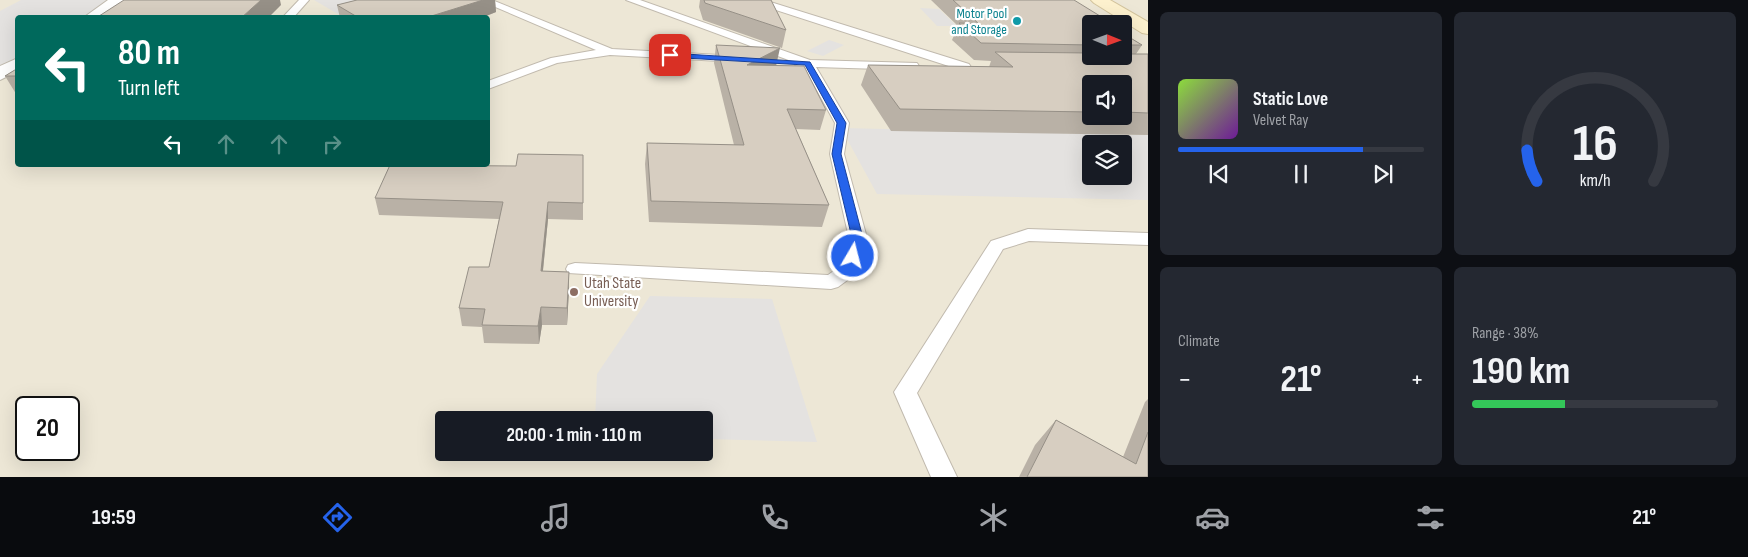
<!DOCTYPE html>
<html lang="en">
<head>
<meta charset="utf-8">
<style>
  :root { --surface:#171b24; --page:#242831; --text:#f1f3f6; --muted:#9ea1a6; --line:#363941; --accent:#2563eb }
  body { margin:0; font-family:"Sofia Sans Condensed",sans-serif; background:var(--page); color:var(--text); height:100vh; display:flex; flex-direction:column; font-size:19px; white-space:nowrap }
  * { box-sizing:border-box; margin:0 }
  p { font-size:16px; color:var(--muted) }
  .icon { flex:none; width:28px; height:28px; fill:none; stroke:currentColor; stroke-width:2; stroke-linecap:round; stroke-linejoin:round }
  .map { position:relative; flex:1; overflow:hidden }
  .details { display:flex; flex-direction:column; gap:12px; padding:12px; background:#0d0f14; width:600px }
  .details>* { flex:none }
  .hud { position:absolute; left:15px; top:15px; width:475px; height:152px; border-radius:5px; box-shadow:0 5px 20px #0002; background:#00695c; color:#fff; overflow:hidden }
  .needle { width:32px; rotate:91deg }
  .controls { position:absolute; left:1082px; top:15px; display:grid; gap:10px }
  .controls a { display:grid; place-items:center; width:50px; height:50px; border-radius:5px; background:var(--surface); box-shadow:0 5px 20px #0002; font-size:25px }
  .speed { position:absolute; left:15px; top:396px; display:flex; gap:10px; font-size:25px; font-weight:700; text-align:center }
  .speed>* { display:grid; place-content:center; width:65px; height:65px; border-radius:50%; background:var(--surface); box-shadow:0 5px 20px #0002; line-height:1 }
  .speed .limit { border:2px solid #111; border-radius:8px; background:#fff; color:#111 }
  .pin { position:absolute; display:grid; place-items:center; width:42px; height:42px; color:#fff; margin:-21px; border-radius:10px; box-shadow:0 2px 8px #0006 }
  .me { position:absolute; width:55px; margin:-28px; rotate:8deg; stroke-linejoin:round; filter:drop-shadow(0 0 4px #0008) }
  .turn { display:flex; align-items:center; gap:18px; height:105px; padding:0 20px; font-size:22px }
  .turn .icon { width:65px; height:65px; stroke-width:2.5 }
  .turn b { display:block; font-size:35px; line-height:42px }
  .lanes { display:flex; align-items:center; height:48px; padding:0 20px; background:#0003; justify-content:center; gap:25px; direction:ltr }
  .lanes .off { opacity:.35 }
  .big { font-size:38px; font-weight:700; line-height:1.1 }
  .details .card { flex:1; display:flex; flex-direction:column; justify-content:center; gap:8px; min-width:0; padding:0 18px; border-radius:8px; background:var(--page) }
  .details .dial { align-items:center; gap:0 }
  .dial svg { height:130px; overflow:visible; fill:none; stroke:var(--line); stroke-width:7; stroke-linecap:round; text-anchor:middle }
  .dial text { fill:var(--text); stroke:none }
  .song { display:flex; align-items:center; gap:15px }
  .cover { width:60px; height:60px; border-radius:8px; background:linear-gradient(135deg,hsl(90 70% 55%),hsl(280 70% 35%)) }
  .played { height:5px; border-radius:2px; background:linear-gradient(90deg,var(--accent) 75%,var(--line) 75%) }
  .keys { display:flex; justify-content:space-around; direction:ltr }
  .heat { display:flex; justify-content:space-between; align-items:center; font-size:28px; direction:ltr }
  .charge { height:8px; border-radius:4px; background:linear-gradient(90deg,#34c759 38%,var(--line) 0) }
  .details .tiles { flex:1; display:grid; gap:12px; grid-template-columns:repeat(2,1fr) }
  .trip { position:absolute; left:435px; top:411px; width:278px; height:50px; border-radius:5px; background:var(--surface); box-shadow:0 5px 20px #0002; font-weight:700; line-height:50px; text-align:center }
  .tab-bar { display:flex; height:80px; justify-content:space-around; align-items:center; background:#090b0e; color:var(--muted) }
  .tab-bar .icon { width:35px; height:35px }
  .tab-bar .active { color:var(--accent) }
  .tab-bar b { font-size:22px; color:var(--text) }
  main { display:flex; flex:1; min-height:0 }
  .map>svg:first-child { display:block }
  .education { fill:#ede7d6; fill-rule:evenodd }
  .parking { fill:#e4e2e0; fill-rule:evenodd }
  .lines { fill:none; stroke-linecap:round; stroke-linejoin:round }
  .service-casing { stroke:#c1baae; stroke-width:2 }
  .minor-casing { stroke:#c1baae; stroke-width:2 }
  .secondary-casing { stroke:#d3c49d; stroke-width:2 }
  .service { fill:#fff; fill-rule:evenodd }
  .minor { fill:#fff; fill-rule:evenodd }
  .secondary { fill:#fdf1ce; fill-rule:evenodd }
  .wall { fill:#b9b1a6; fill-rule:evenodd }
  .shaded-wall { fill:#969087 }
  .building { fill:#d7cec1; stroke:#969087 }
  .route { fill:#2563eb; stroke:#184099 }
  .culture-dot { fill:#0f9aa8; stroke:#fff; stroke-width:2 }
  .education-dot { fill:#8d6e63; stroke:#fff; stroke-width:2 }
  .labels { text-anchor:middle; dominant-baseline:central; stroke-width:4.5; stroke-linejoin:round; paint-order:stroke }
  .far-culture-label { font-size:14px; fill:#0d838f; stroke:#fff; text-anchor:end }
  .education-label { font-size:16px; fill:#785e54; stroke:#fff; text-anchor:start }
</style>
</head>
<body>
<main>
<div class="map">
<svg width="1148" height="477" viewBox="0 0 1148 477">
  <rect width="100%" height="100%" fill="#f5f2ec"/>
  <!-- education -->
  <path class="education" d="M0,0H1148V477H0ZM18,18H488V165H18ZM1091,24H1124V56H1091ZM1091,84H1124V116H1091ZM1091,144H1124V176H1091ZM26,408H69V450H26ZM444,420H704V452H444Z"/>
  <!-- parking -->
  <path class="parking" d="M21,0H128L101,17L18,18L17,67H0V11Z
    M314,0H406L343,17Z
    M920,8L939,9L957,26H937Z
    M829,40L844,45L823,56L807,51Z
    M841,128L1148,135V200L877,194ZM1091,144H1124V176H1091Z
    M650,296L772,299L817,442L704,439V420H595L597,374Z"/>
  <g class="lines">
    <defs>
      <path id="service" d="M299,0H309L293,18H282Z
        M479,0H492L612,49L738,56L744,59L738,62L610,55L557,63L488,89V81L551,58L596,50Z
        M626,0H640L810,60L917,63L919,66L913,70L816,67L849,123L844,154L867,238L853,276L838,287L831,289L568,273L566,269L568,265L575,263L828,275L838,268L849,238L830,154L835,123L804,67L795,65L794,62Z
        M749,0H764L969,64L971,67L969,70H961L751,2Z
        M1028,229L1148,233V245L1029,241L1003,249L917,393L957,477H931L894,392L991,241Z"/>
      <path id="minor" d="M108,0H127L103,18H83Z
        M18,58V71L0,80V66Z"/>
      <path id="secondary" d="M1091,0H1110L1148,22V34L1142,33L1094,3Z"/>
    </defs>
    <!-- service casing -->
    <use href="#service" class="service-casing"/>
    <!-- minor casing -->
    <use href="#minor" class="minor-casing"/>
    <!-- secondary casing -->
    <use href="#secondary" class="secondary-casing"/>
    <!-- service -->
    <use href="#service" class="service"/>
    <!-- minor -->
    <use href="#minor" class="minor"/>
    <!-- secondary -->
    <use href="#secondary" class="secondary"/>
  </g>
  <!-- wall -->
  <path class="wall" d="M357,0H495L496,12L481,18H340L337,5Z
    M700,0H771L786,30L782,48L703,20L699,7Z
    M931,0H1074L1091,24V56H1124V31L1128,33L1127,36L1142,45L1136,54H1148V135L891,131L861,85L868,65L989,67L991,61L974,60L952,40L958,26ZM1091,84H1124V116H1091Z
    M716,45L777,65L826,110L820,130L796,129L829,205L822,227L649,222L645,164L647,143L734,145L714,63Z
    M18,68V97L5,76Z
    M583,155V220L548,219L543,271L569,272V289L567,325H542L539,344L484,343L482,327L462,326L459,308L489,267L499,219L379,215L375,198L443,166H516Z
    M1148,399V477H1019L1035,445L1056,420L1123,457L1145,402Z"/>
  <!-- shaded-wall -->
  <path class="shaded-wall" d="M261,0H280L281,5L268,18H241Z
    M483,0H495L496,12L481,18H425Z
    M780,48L776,66L747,65Z
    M548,202V219L541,289V271Z
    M569,272V289L567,325V308Z
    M541,307L542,325L539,344L538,326Z"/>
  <!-- building -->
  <path class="building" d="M124,0H261L241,18H96Z
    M357,0H483L425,18H359L337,5Z
    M704,0H771L786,30L705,3Z
    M953,0H1074L1113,24H1091V45L981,43L959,23L979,24Z
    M1124,34L1142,45H1124Z
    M716,45L780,48L747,65L804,66L826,110L787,109L829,205L651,201L647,143L744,145Z
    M995,52L1091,53V56H1124V54H1148V113L1124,112V84H1091V112L900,109L868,65L1013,67Z
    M18,68V76H5Z
    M518,154L583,155V203L548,202L541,271L569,272L567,308L541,307L538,326L482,325L485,309L459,308L469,267H489L503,202L375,198L390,165L516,166Z
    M1056,420L1136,464L1148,432V477H1027Z"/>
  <!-- route -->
  <path class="route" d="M670,53L810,62L846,123L841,154L863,238L857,259L853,260L847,256L852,238L832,154L837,123L805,65L667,57L666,55Z"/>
  <!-- markers -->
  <circle class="culture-dot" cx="1017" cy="21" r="5"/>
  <circle class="education-dot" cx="574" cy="292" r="5"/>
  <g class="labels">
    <!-- far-culture labels -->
    <g class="far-culture-label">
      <text x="1007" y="13">Motor Pool<tspan x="1007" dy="16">and Storage</tspan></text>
    </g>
    <!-- education labels -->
    <g class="education-label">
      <text x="584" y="283">Utah State<tspan x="584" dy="18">University</tspan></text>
    </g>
  </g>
</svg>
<div class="controls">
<a><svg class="needle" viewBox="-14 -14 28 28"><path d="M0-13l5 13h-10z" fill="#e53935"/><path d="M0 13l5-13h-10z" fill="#9ea1a6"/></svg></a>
<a><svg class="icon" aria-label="sound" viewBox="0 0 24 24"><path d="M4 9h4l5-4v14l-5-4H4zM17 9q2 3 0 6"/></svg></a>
<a><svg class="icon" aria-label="layers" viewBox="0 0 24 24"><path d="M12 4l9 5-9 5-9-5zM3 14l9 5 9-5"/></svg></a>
</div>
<div class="speed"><div class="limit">20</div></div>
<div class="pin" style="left:670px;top:55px;background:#d93025"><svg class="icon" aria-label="arrive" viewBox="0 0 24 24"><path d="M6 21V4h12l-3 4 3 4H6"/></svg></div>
<svg class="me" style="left:853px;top:256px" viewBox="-20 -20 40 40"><circle r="17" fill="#2563eb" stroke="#fff" stroke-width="3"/><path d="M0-11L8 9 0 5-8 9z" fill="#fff"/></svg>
<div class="trip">20:00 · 1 min · 110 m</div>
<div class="hud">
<div class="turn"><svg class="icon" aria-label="left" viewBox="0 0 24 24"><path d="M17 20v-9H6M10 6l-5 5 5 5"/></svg><div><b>80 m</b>Turn left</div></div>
<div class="lanes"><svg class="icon" aria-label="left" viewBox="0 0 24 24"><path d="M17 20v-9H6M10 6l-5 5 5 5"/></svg><svg class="icon off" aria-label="ahead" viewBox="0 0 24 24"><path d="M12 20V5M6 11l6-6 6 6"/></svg><svg class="icon off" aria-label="ahead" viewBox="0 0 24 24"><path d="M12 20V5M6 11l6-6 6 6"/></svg><svg class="icon off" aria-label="right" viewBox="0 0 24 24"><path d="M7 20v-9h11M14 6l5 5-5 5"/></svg></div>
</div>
</div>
<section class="details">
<div class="tiles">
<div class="card">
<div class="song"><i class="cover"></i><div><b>Static Love</b><p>Velvet Ray</p></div></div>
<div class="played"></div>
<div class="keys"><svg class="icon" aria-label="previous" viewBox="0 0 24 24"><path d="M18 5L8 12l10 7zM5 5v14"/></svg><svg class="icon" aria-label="pause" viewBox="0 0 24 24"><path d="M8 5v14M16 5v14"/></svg><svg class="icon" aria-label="next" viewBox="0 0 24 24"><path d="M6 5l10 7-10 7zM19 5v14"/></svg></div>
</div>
<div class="card dial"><svg viewBox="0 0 100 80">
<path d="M14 69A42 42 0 1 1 86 69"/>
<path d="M14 69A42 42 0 0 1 8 50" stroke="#2563eb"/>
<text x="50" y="56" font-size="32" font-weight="700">16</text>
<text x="50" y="72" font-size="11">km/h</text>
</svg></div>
<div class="card"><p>Climate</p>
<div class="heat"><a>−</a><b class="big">21°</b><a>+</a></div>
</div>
<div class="card"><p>Range · 38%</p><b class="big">190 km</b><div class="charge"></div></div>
</div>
</section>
</main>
<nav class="tab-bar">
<b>19:59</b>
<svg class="icon active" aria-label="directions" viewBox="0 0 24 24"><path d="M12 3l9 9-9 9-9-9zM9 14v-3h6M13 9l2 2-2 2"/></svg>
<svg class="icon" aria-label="music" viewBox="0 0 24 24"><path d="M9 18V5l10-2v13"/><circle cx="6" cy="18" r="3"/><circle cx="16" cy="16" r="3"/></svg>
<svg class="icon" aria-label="phone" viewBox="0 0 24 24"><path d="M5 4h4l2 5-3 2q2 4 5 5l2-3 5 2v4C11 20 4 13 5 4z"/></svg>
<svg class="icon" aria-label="climate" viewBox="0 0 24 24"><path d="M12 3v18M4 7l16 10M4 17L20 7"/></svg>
<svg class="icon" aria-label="car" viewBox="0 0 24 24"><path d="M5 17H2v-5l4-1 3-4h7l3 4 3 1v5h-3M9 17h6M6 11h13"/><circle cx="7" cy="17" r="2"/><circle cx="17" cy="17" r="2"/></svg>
<svg class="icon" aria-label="filters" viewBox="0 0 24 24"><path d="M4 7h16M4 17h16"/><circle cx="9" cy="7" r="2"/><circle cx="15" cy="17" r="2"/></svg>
<b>21°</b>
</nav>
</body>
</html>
